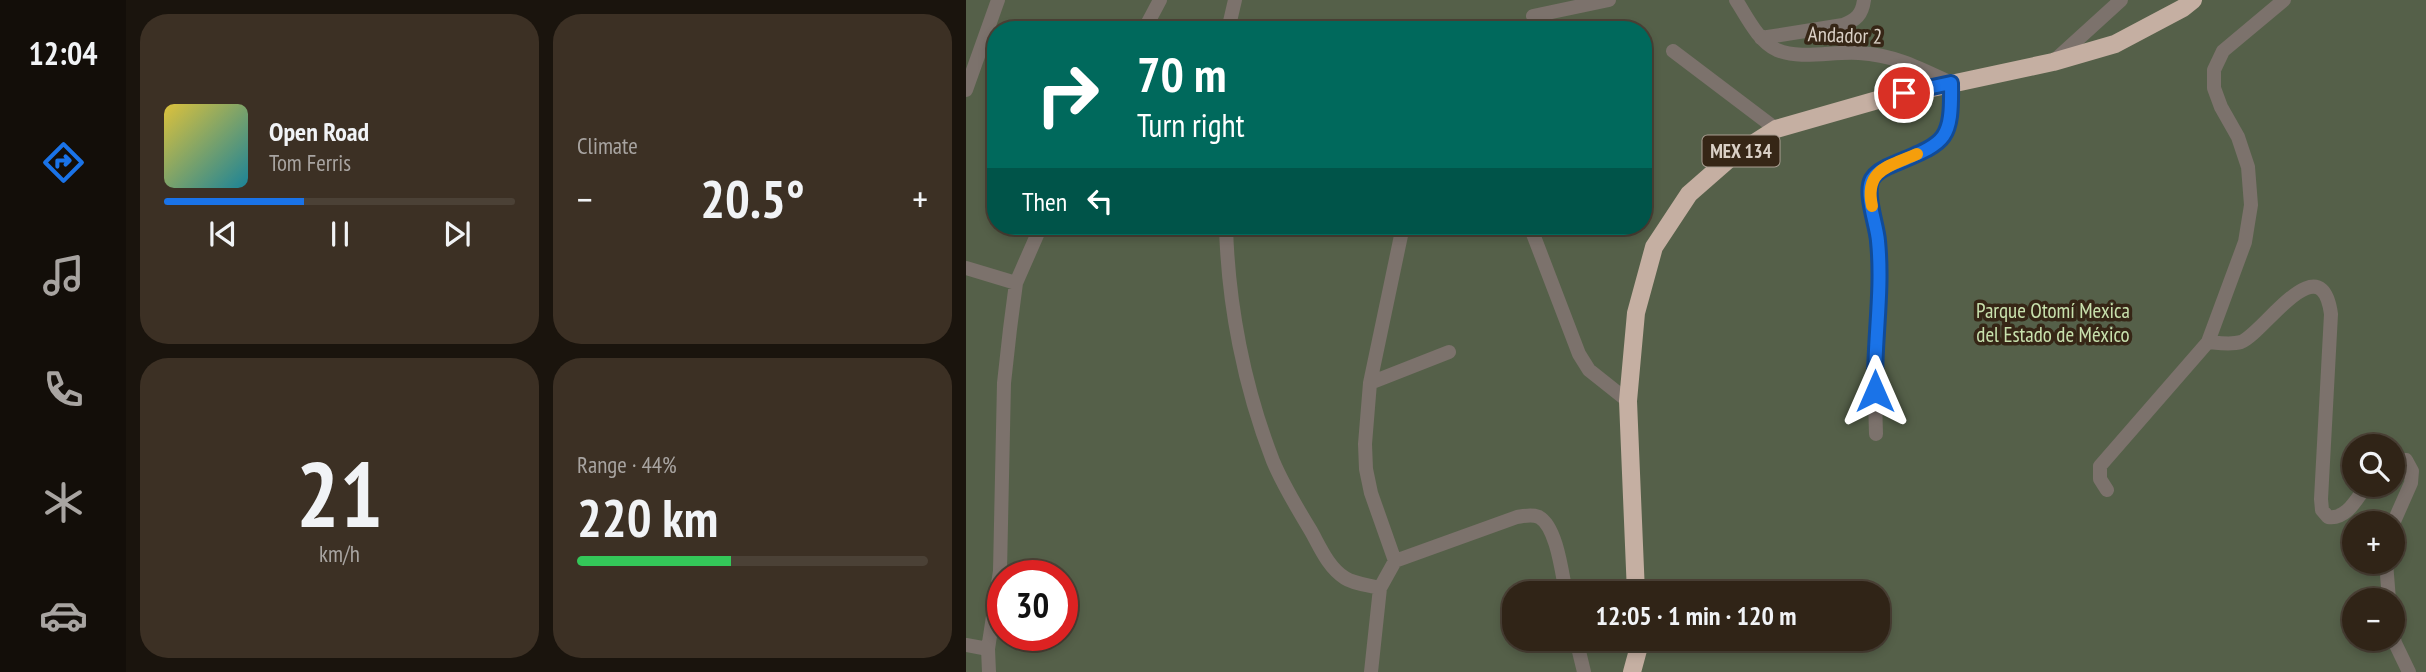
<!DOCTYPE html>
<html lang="en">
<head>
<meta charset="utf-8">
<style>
  :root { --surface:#302417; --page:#3c3024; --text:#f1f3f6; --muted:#a8a4a1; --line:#4b4136; --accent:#1a73e8 }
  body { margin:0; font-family:"PT Sans Narrow",sans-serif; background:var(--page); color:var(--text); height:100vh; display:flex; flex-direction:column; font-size:26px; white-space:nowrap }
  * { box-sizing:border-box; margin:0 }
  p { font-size:23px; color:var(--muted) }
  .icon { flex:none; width:38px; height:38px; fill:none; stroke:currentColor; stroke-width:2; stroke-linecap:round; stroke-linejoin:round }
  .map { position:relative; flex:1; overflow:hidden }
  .panel { display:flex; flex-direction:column; gap:14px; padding:14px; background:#1a140d; width:840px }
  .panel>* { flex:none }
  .guide { position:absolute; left:21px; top:21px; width:665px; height:214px; border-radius:28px; box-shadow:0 4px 10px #0003,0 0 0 2px var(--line); background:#00695c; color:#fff; overflow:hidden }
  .buttons { position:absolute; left:1376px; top:434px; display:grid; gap:14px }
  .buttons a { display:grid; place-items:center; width:63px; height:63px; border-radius:50%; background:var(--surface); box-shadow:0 4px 10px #0003,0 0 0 2px var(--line); font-size:35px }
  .speed { position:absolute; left:21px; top:560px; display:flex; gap:14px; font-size:35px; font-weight:700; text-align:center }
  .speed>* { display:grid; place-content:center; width:91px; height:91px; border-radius:50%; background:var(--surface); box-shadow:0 4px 10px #0003,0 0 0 2px var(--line); line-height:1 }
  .speed .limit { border:10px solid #d22; background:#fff; color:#111 }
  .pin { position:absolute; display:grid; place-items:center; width:60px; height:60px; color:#fff; margin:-30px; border:4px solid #fff; border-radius:50%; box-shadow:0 2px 7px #0007 }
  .me { position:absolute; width:77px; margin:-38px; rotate:0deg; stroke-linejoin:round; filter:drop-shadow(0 0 5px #0008) }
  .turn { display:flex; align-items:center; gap:24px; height:147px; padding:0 35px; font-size:32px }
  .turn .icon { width:91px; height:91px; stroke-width:2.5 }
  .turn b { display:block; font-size:49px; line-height:60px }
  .then { display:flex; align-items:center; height:66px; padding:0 35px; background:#0003; gap:14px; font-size:26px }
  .big { font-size:52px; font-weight:700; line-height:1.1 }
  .panel .tile { flex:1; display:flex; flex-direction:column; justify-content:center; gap:10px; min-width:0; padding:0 24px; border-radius:28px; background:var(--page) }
  .panel .dial { align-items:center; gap:0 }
  .dial b { font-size:91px; line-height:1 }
  .song { display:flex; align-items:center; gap:21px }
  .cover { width:84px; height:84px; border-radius:10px; background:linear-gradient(135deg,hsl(50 70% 55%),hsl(190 70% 35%)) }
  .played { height:7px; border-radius:4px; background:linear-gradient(90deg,var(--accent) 40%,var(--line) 40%) }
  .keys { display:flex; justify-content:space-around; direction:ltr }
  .heat { display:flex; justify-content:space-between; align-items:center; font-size:38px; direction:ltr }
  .charge { height:10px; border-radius:5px; background:linear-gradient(90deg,#34c759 44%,var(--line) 0) }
  .panel .tiles { flex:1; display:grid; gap:14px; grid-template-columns:repeat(2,1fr) }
  .trip { position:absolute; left:536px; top:581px; width:388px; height:70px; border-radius:28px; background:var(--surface); box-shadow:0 4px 10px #0003,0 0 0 2px var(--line); font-weight:700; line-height:70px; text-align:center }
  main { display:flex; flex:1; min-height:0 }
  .tabs { display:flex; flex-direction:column; width:126px; justify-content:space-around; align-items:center; background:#130e09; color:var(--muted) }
  .tabs .icon { width:49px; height:49px }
  .tabs .current { color:var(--accent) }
  .tabs b { font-size:32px; color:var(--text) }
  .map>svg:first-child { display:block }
  .green { fill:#556049; fill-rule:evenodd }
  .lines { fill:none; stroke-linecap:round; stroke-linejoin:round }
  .street { stroke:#7c726c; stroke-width:14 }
  .primary { stroke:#c5afa2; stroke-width:18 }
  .route-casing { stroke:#114b97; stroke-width:18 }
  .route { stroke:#1a73e8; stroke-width:12 }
  .slow { stroke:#f59e0b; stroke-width:12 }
  .labels { text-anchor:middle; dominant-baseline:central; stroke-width:7; stroke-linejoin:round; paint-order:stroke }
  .shield { fill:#362616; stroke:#a99d91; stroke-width:2 }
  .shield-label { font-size:19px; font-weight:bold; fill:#dad0c6 }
  .street-label { font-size:21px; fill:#dad0c6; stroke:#362616 }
  .park-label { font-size:21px; fill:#c8e1ad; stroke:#362616 }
</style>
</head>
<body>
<main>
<nav class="tabs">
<b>12:04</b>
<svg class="icon current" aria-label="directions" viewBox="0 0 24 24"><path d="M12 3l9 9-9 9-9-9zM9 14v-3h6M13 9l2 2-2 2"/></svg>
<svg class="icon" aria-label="music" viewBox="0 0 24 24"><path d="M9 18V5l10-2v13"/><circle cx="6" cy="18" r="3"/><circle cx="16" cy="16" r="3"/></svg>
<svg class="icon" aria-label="phone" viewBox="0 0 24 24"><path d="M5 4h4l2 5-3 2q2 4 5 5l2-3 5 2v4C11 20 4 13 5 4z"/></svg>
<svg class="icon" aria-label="climate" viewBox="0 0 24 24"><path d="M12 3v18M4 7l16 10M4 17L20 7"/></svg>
<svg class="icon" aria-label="car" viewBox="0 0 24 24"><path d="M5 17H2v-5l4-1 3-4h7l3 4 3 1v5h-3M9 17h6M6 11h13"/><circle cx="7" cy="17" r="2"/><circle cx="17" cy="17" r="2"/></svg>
</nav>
<section class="panel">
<div class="tiles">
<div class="tile">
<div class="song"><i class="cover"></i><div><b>Open Road</b><p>Tom Ferris</p></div></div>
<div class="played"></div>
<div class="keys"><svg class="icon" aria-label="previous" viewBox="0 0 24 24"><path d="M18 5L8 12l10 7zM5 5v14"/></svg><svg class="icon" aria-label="pause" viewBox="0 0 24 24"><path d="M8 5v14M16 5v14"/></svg><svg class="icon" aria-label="next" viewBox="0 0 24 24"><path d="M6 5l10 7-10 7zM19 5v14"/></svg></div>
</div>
<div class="tile"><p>Climate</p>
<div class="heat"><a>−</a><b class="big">20.5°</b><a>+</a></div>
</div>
<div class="tile dial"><b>21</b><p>km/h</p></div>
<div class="tile"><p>Range · 44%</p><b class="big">220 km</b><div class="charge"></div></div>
</div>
</section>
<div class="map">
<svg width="1460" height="672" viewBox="0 0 1460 672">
  <rect width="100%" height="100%" fill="#40301f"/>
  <!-- green -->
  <path class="green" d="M0,0H1460V672H0ZM30,30H677V226H30ZM1388,446H1426V485H1388ZM1388,523H1426V562H1388ZM37,576H96V635H37ZM548,593H912V639H548ZM1388,600H1426V639H1388Z"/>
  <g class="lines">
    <!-- street -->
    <path class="street" d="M770,0C781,17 792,41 811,50C835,60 867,51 893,53C929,55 953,68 985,83C986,141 980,142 928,164C920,167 911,171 906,179C898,193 911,225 912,241C915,273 911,305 910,338C908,370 909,402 910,434
      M567,16L643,0
      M178,30L194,0
      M262,30L269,0
      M795,38L877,25C890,20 896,15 898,0
      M707,51L810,129
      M1088,61L1155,0
      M0,90L32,0
      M260,226C262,304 278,387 307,461C317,485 331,508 345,531C354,547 362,567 379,578C388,584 403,585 414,588
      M564,226L613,354L623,370L662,401
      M0,268L50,283
      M1242,342C1253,343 1265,345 1275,342C1297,334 1355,242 1365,314L1355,499L1356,510L1362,517C1381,520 1391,498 1401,485
      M404,383L483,352
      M1426,459L1440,460L1446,471L1445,483L1426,526
      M1141,490L1134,479V466L1242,342L1279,242L1285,205L1282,167L1272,137L1255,107L1248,88V70L1257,51L1318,0
      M429,561L551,517C558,516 566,514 573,517C591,527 596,574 600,593
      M1420,562L1423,600
      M1426,630L1429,643L1443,672
      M610,639L618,672
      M0,645L22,649L23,672
      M22,649L34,571L38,383L44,329L50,283L75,226
      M405,672L414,588L429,561L405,493L400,469L399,444L404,383L437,226"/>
    <!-- primary -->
    <path class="primary" d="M670,593L662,401L670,313L688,247L723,194L763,159L810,129L915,99L1087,62L1149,44L1217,8L1227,0
      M666,672L672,650L671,639"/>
  </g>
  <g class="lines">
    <defs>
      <path id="route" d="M909,391C908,341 917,291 912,241C911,225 898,193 906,179C911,171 920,167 928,164C980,142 986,142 985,83L938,93"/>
    </defs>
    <!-- route casing -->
    <use href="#route" class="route-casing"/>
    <!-- route -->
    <use href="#route" class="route"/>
    <!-- slow -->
    <path class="slow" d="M906,206C898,169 924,166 951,154"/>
  </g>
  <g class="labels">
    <!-- shield labels -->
    <rect class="shield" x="736.5" y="135.5" width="77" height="31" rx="5"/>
    <g class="shield-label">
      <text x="775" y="151">MEX 134</text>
    </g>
    <!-- street labels -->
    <g class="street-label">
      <text transform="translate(879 35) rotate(2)">Andador 2</text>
    </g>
    <!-- park labels -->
    <g class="park-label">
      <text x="1087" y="310">Parque Otomí Mexica<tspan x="1087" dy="24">del Estado de México</tspan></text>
    </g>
  </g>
</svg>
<div class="buttons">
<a><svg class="icon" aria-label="search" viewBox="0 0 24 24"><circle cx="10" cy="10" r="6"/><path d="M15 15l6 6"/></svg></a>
<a>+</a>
<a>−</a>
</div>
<div class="speed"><div class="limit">30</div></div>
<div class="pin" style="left:938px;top:93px;background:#d93025"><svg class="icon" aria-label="arrive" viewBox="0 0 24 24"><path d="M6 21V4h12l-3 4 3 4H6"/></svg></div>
<svg class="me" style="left:909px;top:391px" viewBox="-20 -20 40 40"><path d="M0-17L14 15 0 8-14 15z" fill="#1a73e8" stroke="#fff" stroke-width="4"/></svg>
<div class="trip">12:05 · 1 min · 120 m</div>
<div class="guide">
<div class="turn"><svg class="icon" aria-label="right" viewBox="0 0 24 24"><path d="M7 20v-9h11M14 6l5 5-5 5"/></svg><div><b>70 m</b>Turn right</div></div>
<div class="then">Then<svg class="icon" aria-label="left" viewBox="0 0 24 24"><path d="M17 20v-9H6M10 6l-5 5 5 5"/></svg></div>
</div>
</div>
</main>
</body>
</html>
